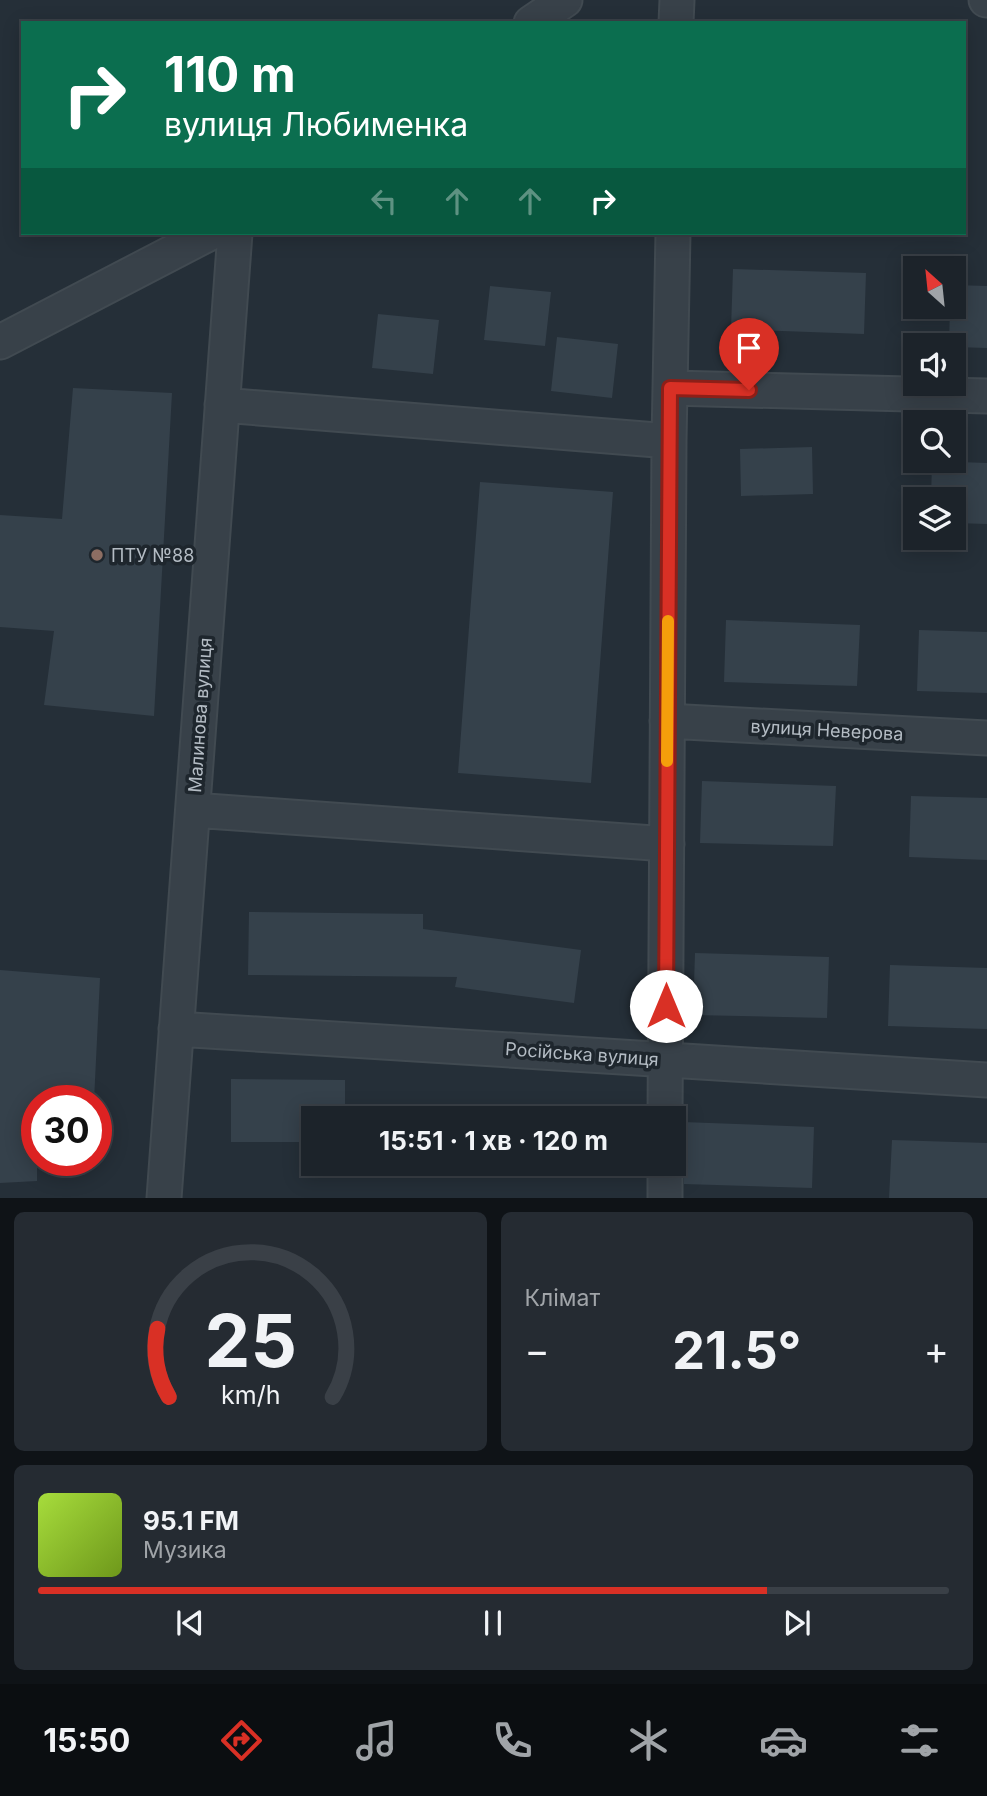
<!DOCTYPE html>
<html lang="uk">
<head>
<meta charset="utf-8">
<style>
  :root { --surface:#1c232a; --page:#252b32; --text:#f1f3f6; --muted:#a0a4a8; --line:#3a4047; --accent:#d93025 }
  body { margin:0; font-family:Inter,sans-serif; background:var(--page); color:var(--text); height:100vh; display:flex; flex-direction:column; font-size:26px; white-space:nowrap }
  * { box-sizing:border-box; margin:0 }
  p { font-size:23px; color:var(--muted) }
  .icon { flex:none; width:38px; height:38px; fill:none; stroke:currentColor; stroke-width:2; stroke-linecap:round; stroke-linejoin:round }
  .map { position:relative; height:1198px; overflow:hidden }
  .sheet { display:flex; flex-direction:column; gap:14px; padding:14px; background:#0f1317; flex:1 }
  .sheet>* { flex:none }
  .hud { position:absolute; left:21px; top:21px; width:945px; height:214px; border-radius:0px; box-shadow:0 4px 18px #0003,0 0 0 2px var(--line); background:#0b6e4f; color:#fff; overflow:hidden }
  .needle { width:46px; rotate:333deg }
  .controls { position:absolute; left:903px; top:256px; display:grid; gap:14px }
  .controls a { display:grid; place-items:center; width:63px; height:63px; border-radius:0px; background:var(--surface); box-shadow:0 4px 18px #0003,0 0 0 2px var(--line); font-size:35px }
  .speed { position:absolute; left:21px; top:1085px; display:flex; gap:14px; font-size:35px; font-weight:700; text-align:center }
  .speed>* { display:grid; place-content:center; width:91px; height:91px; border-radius:50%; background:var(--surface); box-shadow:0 4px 18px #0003,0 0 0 2px var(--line); line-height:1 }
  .speed .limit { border:10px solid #d22; background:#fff; color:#111 }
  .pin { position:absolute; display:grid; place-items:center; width:60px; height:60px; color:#fff; margin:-72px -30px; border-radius:50% 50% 50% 0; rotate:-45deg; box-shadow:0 0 7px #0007 }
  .pin .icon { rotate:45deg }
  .me { position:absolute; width:77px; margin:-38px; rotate:0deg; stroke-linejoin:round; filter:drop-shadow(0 0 5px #0008) }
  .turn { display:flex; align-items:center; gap:24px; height:147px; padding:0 28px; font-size:32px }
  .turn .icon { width:91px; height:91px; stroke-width:2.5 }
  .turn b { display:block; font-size:49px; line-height:60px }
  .lanes { display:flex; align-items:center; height:66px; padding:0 28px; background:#0003; justify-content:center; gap:35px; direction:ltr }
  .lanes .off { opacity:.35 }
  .big { font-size:52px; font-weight:700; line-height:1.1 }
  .sheet .tile { flex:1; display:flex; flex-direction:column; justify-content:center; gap:10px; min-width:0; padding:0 24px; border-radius:10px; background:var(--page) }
  .sheet .dial { align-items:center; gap:0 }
  .dial svg { height:182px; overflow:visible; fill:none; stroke:var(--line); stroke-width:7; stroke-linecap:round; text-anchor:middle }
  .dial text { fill:var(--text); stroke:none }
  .song { display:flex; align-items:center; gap:21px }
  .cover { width:84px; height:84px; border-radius:10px; background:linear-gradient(135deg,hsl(80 70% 55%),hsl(80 70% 35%)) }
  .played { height:7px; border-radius:4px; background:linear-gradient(90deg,var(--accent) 80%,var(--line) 80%) }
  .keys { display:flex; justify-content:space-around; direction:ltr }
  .heat { display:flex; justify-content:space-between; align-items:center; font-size:38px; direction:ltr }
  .sheet .tiles { flex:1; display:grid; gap:14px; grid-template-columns:1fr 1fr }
  .tile:last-child { grid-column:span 2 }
  .trip { position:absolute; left:301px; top:1106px; width:385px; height:70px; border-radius:0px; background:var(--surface); box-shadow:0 4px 18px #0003,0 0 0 2px var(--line); font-weight:700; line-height:70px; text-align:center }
  .menu { display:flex; height:112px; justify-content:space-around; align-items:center; background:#0b0e11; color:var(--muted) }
  .menu .icon { width:49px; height:49px }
  .menu .active { color:var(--accent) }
  .menu b { font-size:32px; color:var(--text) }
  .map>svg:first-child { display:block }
  .building { fill:#35414b }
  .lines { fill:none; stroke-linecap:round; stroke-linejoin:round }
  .minor-casing { stroke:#414a51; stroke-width:37 }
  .minor { stroke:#384149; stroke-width:33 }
  .route-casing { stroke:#8d1f18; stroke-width:18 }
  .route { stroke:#d93025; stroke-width:12 }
  .slow { stroke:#f59e0b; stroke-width:12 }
  .education-dot { fill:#8d6e63; stroke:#1e262d; stroke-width:2.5 }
  .labels { text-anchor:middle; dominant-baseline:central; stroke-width:7; stroke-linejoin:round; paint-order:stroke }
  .poi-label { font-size:18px; fill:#b4bcc4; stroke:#1e262d; text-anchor:start }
  .street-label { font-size:18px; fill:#b4bcc4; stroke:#1e262d }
</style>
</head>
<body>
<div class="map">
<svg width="987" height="1198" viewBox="0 0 987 1198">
  <rect width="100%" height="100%" fill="#252f38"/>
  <!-- building -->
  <path class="building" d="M733,269L866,273L864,334L731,329Z
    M954,285L987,286V348L954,347V345H949L950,306H954Z
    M490,286L551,292L545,346L484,340Z
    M378,314L439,320L433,374L372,368Z
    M557,337L618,344L612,398L551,391Z
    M73,388L172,393L154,716L44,705L54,631L0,627V515L62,519Z
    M812,447L813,494L741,496L740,449Z
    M932,461L987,463V524L954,523V499H931Z
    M480,482L613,492L591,783L458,773Z
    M726,620L860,625L857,686L724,682Z
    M919,630L987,632V693L917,691Z
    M702,781L836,786L833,846L700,843Z
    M911,796L987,798V860L909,857Z
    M249,912L423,914V929L581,950L574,1003L455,987L457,977L248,975Z
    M695,953L829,957L827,1018L693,1015Z
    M890,965L987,968V1029L888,1026Z
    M0,970L100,978L94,1101H37V1181L0,1183Z
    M231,1079L345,1080V1118H313V1142H231Z
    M683,1122L814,1127L812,1188L684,1184V1163L680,1153L681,1128Z
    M892,1140L987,1143V1198H889Z"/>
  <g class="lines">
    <defs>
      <path id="minor" d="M986,0H987
        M531,23L565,0
        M676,23L677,0
        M0,342L210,233
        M670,388L987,396
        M222,405L669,441
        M667,721L987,738
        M193,810L667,844
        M176,1029L987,1080
        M665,1118L669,441L673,233
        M164,1198L235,233
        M665,1198V1164"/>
    </defs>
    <!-- minor casing -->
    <use href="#minor" class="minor-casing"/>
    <!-- minor -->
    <use href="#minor" class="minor"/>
  </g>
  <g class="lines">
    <defs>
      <path id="route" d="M666,1006L670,388L749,390"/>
    </defs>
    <!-- route casing -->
    <use href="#route" class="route-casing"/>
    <!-- route -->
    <use href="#route" class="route"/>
    <!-- slow -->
    <path class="slow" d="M667,761L668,621"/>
  </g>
  <!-- markers -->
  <circle class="education-dot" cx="97" cy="555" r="7"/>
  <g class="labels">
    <!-- poi labels -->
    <g class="poi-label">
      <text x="111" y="555">ПТУ №88</text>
    </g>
    <!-- street labels -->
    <g class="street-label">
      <text transform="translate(200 715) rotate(-86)">Малинова вулиця</text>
      <text transform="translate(827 730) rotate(3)">вулиця Неверова</text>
      <text transform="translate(582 1054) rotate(4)">Російська вулиця</text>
    </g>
  </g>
</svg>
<div class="controls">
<a><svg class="needle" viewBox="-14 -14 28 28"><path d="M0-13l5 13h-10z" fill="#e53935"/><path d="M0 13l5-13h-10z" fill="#a0a4a8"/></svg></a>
<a><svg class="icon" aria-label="sound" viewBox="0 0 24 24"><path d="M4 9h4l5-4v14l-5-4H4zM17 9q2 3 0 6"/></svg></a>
<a><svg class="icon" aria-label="search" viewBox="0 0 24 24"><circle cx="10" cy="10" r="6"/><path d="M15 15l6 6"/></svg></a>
<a><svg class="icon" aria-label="layers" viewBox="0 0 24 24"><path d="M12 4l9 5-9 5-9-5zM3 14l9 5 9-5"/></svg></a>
</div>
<div class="speed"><div class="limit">30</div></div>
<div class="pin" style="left:749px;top:390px;background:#d93025"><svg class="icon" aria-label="arrive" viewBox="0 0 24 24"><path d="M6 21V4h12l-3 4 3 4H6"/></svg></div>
<svg class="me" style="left:666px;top:1006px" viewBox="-20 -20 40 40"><circle r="19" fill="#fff"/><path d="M0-13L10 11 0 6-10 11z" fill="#d93025"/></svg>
<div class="trip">15:51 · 1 хв · 120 m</div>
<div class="hud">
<div class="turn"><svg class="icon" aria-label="right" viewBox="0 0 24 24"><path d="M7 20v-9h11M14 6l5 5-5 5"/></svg><div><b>110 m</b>вулиця Любименка</div></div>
<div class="lanes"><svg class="icon off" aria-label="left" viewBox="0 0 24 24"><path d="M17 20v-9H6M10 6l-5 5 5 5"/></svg><svg class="icon off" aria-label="ahead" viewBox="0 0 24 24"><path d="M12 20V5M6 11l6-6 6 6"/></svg><svg class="icon off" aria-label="ahead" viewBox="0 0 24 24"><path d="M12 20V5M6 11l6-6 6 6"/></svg><svg class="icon" aria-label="right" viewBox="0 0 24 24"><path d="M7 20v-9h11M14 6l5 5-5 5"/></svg></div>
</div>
</div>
<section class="sheet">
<div class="tiles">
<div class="tile dial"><svg viewBox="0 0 100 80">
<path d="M14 69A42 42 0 1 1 86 69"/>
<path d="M14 69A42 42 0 0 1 9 39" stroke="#d93025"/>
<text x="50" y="56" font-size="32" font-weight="700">25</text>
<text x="50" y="72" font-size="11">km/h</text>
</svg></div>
<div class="tile"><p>Клімат</p>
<div class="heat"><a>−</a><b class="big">21.5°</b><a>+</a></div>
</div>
<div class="tile">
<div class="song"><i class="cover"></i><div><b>95.1 FM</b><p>Музика</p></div></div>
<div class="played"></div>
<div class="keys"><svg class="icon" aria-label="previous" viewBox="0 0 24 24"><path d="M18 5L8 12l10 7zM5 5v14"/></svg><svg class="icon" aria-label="pause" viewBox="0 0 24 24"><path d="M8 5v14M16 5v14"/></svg><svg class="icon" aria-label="next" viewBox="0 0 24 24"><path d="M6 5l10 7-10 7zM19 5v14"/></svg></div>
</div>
</div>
</section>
<nav class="menu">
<b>15:50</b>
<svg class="icon active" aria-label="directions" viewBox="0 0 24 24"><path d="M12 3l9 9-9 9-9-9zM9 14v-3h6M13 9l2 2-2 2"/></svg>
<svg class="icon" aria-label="music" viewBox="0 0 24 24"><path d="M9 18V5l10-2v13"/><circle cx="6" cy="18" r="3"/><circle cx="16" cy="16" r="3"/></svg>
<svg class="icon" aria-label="phone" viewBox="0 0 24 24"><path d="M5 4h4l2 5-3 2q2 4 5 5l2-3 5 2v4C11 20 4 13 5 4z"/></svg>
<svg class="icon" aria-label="climate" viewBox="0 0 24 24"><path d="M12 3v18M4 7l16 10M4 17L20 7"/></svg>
<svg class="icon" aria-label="car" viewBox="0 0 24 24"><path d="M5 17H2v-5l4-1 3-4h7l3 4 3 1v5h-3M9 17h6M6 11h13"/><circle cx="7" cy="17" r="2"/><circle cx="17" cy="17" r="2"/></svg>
<svg class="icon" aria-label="filters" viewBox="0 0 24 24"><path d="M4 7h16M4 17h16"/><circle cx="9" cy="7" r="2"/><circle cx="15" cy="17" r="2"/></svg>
</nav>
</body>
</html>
